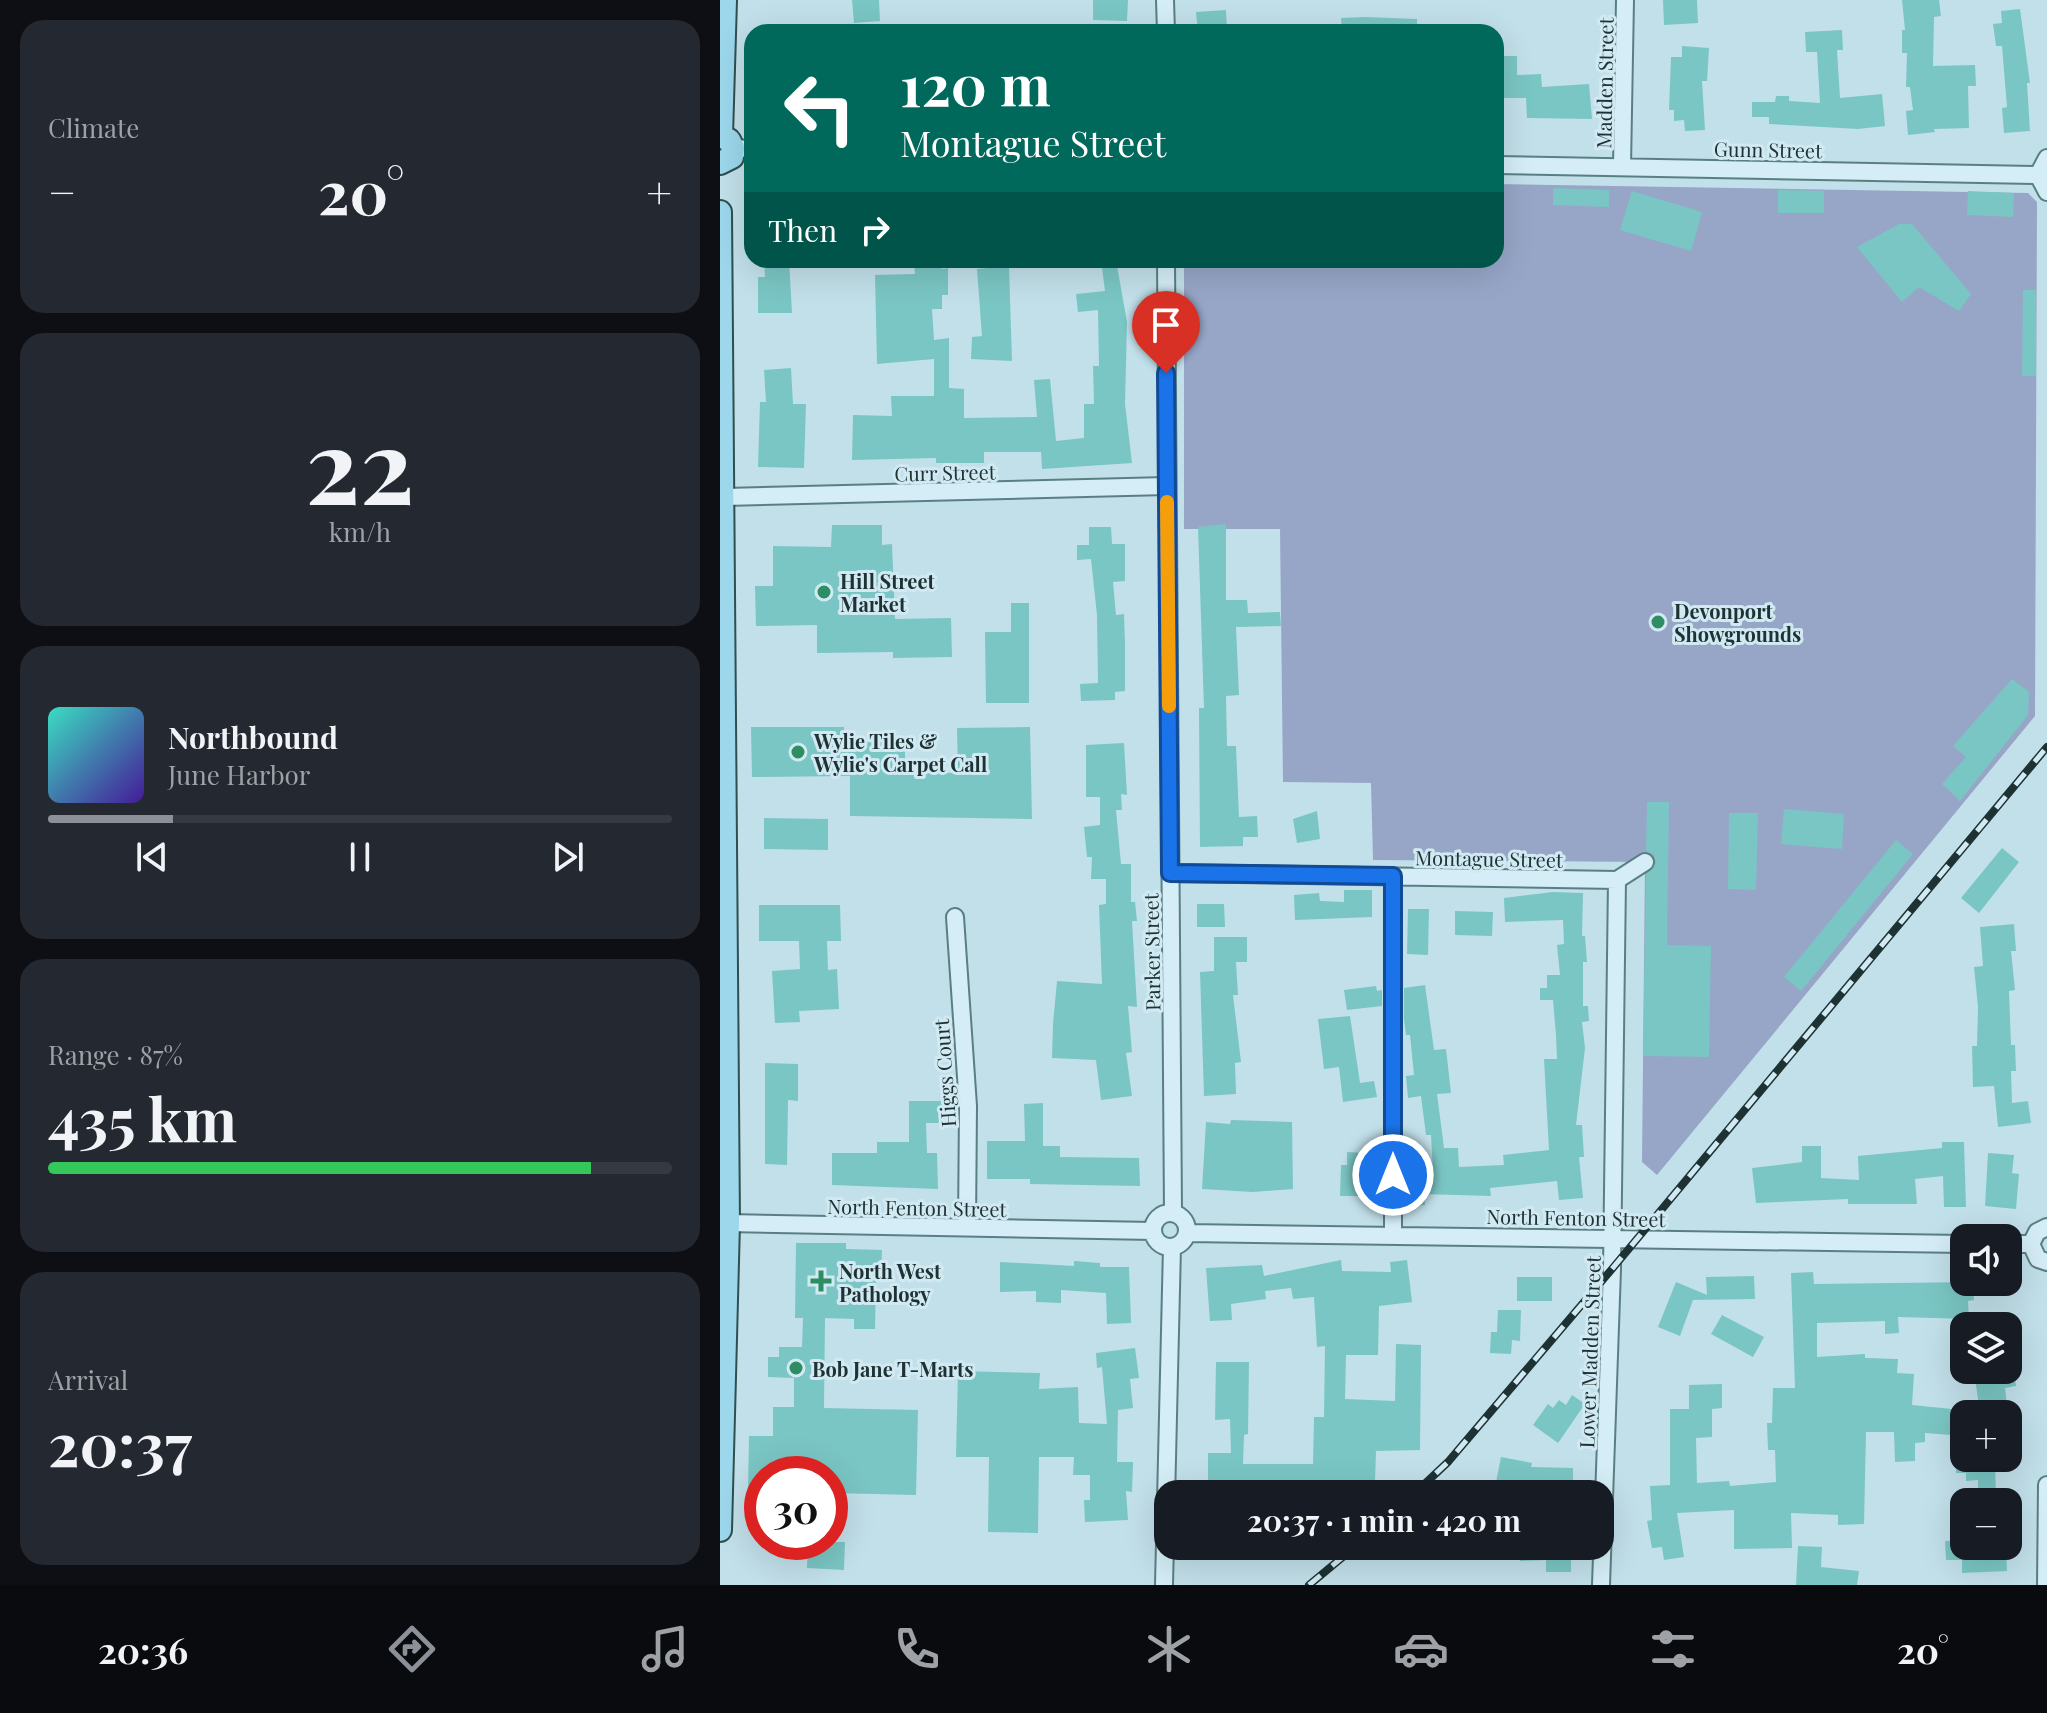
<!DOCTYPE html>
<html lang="en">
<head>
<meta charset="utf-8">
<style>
  :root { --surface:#171b24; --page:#242831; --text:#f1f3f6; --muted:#9ea1a6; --line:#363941; --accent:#8c9099 }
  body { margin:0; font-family:"Playfair Display",serif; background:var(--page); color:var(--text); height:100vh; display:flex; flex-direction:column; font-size:30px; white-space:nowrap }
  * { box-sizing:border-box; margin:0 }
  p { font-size:26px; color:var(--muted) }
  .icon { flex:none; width:44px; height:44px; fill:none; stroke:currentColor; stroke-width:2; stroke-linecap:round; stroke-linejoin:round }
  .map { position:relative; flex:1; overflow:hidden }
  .side { display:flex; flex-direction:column; gap:20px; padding:20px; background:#0d0f14; width:720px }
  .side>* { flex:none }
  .banner { position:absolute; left:24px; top:24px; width:760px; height:244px; border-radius:24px; box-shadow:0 8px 32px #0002; background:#00695c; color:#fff; overflow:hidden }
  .fabs { position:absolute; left:1230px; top:1224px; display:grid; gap:16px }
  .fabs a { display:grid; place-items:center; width:72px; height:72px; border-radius:16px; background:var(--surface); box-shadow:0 8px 32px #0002; font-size:40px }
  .speed { position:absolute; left:24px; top:1456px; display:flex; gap:16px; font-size:40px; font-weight:700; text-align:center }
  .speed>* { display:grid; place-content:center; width:104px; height:104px; border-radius:50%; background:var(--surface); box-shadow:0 8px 32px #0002; line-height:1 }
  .speed .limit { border:12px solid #d22; background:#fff; color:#111 }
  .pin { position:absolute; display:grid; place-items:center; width:68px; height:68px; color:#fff; margin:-82px -34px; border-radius:50% 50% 50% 0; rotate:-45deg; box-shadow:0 0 8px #0007 }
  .pin .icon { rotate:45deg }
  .me { position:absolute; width:88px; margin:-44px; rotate:0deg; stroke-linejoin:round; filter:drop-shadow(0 0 6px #0008) }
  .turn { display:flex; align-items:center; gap:28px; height:168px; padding:0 24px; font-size:36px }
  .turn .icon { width:104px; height:104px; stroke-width:2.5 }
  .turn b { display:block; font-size:56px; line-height:68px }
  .then { display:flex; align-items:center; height:76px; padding:0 24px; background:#0003; gap:16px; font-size:30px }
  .big { font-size:60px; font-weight:700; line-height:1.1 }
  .side .tile { flex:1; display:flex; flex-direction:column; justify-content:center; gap:12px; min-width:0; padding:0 28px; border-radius:24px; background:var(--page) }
  .side .dial { align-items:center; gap:0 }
  .dial b { font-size:104px; line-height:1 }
  .song { display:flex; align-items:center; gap:24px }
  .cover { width:96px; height:96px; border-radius:12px; background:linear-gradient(135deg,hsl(170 70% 55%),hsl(260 70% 35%)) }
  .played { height:8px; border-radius:4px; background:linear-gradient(90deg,var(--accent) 20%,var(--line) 20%) }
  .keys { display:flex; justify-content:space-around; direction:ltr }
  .heat { display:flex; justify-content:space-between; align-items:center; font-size:44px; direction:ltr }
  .charge { height:12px; border-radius:6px; background:linear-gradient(90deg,#34c759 87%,var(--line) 0) }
  .trip { position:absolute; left:434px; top:1480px; width:460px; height:80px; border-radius:24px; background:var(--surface); box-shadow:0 8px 32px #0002; font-weight:700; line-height:80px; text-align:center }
  .dock { display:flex; height:128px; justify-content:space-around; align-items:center; background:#090b0e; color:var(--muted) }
  .dock .icon { width:56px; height:56px }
  .dock .on { color:var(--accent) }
  .dock b { font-size:36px; color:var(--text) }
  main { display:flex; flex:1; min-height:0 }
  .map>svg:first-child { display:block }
  .green { fill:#97a6c7 }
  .building { fill:#7ac6c4 }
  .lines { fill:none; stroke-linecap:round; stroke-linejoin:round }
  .minor-casing { stroke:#5a7f83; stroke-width:20 }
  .major-casing { stroke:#2f4f50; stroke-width:26 }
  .minor { stroke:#d4edf6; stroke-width:16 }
  .major { stroke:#9cd7eb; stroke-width:22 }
  .rail-casing { stroke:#1e3233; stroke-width:8 }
  .rail { stroke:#d1e9f2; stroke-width:5; stroke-dasharray:15; stroke-linecap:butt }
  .route-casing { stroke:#114b97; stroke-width:20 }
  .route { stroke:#1a73e8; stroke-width:14 }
  .slow { stroke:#f59e0b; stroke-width:14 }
  .poi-dot { fill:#2f8d63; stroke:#d1e9f2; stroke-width:3 }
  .labels { text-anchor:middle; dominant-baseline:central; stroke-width:6; stroke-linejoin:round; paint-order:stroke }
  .street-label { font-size:20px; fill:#1e3233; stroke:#d1e9f2 }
  .poi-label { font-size:20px; font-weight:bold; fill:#1e3233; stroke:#d1e9f2; text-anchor:start }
</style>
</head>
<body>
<main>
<section class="side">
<div class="tile"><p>Climate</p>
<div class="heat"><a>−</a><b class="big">20°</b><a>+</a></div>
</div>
<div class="tile dial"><b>22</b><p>km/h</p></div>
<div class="tile">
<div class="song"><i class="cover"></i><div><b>Northbound</b><p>June Harbor</p></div></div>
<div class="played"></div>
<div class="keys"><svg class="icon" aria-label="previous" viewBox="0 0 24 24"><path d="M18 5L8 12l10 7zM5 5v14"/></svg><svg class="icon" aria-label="pause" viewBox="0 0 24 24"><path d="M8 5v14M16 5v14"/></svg><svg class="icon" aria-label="next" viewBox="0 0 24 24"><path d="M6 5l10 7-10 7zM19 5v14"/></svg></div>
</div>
<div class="tile"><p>Range · 87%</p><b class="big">435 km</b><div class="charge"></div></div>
<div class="tile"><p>Arrival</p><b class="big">20:37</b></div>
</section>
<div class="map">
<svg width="1327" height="1585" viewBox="0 0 1327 1585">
  <rect width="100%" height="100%" fill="#c2e0ea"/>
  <!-- green -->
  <path class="green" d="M776,184L1308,193L1317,202L1315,716L937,1175L922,1162L925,862L653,860L651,783L563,782L560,529H464V260H776Z"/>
  <!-- building -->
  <path class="building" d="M132,0H159L160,21L134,23Z
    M373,0H408L407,21L373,20Z
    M943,0H977L978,23L944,25Z
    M1182,0H1219L1221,16L1214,17L1213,66L1255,65L1256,86H1248L1249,128L1214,129L1215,132L1188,135L1186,111L1193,110L1190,87H1186L1187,53H1182V30H1185Z
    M1300,9L1310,83H1307L1310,131L1284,133L1282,108L1287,107L1282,46H1276L1273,24L1282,23L1281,11Z
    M506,10L507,32H478L476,12Z
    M645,17L697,19V32H622L621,18Z
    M1122,30L1123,50H1117L1120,98L1162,94L1165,126L1138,129L1049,124V117H1032V102H1055L1056,96H1069V101L1100,103L1097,52H1086L1085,32Z
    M962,46L989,48L987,81H982L985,130L965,131L964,120L954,121V110H949L951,57H962Z
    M776,56H797V75L821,74L822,87L869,84L872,119L807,118L806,98H776Z
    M833,188L889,190V207L833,205Z
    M1058,190L1104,191V213H1058Z
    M912,191L982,212L971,251L900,230Z
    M1248,191L1294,193L1293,217L1247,215Z
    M1179,224H1192L1251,294L1239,311L1199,287L1182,302L1137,247Z
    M44,260H69L72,313H38V277H45Z
    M194,260H221L222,269L228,268V295H222V309H212L214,340L229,338V388L244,389V418L317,417L314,380L330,379L336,441L364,438V404H374L373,366H379L378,310L358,312L356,294L385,291L381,260H396L407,322L405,404L412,463L322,469L321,452H264V463H216V458L132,460L133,415L172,416L171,396H214V359L157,364L155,275L195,274Z
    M289,266L292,361L251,359L252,337L262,336L257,269Z
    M1303,290H1316V376H1302Z
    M71,368L73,404H86L84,468L38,467L40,402H46L44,370Z
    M506,524V600H527L528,613L560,612L561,626L516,627L519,695L506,696L507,746H516L519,817L537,816L538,837H523V846L480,847L479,708H484L478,527Z
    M112,525H162V545L172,544L175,619L231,618L232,657L173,658V652L97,653V625L36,626L35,586H53V546L111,547Z
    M369,527H391L392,544H405V581L393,582L396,615L404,614L405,643V691L395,692V700L361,701L360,684L378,683L377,615L371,559L357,560V545H369Z
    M291,603H309V703H266L265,632H291Z
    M1292,679L1309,692L1308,715L1240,801L1222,784L1246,757L1233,746Z
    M31,727H124V741L185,742V772L238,773L237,728L310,727L312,819L130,816V776L32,777Z
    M404,743L407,795L401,794L402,810H396L401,864H411V902H415L417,921H412L417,1007L408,1006L412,1052L406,1053L412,1096L381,1100L376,1060L332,1058L333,1024L337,981L382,984L379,905L386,904V879H371L372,857H367L364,827L380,825V797H366V745Z
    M927,802H949L947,945L991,946L989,1057L923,1056L926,875L936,862L934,855L926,851Z
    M1064,809L1124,814L1122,849L1061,844Z
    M597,811L600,839L577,843L573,819Z
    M1009,813H1038L1036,890L1008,889Z
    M44,818L108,819V850L44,849Z
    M1176,840L1193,854L1081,991L1064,977Z
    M1282,848L1299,862L1259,913L1241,898Z
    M624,890H652V917L575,920L574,895L599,893L600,901L624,902Z
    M833,892L863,893L862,936H865L867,962H863V1006H868L869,1021L862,1022L865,1048L856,1125H862L864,1157H859L863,1198L839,1200L837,1181L770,1188L771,1196L704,1194L705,1205L684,1207V1174L713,1171L711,1135H706L701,1096L688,1098L686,1076L694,1075L690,1035H686L684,1019V988L705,985L714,1050L726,1049L731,1093L717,1094L724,1148H738L739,1167L784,1165L783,1155L829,1150L824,1059H837L836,1035L833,1000H820V988H827V975H840L837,945L844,944L843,920L785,922L784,898Z
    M477,904H504L505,927H477Z
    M39,905H120L121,941H107L108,970L117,969L119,1009L79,1011L80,1022L55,1023L52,971L80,969L79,941H39Z
    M688,909H709L708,955L687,954Z
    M735,911L773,912L772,936L735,935Z
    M1294,924L1296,951H1291L1295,990L1289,991L1291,1045H1295L1296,1071H1291L1292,1103L1308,1101L1311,1123L1278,1127L1274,1086L1253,1087L1252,1046H1257L1258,1007L1254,967L1263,966L1260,927Z
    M494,937H527V962H516L518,995H513L521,1062L515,1063L516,1094L484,1096L480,972L494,971Z
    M656,986L657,991L662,990V1006L627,1010L624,990Z
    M630,1016L640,1083L654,1081L657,1097L623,1102L619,1067L604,1069L598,1019Z
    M45,1063L78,1064V1101L68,1100L67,1165L45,1164Z
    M189,1101H226V1123H206L207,1153H217L218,1189L112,1185V1153H157V1142H189Z
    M323,1103V1146H340V1157L419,1158L420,1186L310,1184V1179H267V1141H305L304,1104Z
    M511,1120L572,1122L573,1189L533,1192L482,1189L486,1122L510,1124Z
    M1222,1142H1244L1246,1207H1224L1223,1176L1195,1179L1197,1204H1128V1199L1036,1203L1032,1168L1082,1162V1146H1101V1178L1139,1180L1138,1156L1222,1148Z
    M645,1147H662V1204H645V1196H620L621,1165H627V1152L645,1153Z
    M1268,1153L1294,1155L1292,1173L1299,1174L1296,1209L1265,1206Z
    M76,1243H126V1249L162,1250L161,1278L156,1277L155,1329H134V1319L105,1318L104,1408L198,1410L196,1495L110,1493V1474H42V1492L28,1491L29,1436H53V1407H74V1378L48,1377V1357H59V1347H82L83,1318H75Z
    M621,1260L622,1271L671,1272L670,1262L687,1260L692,1302L659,1306L658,1355H626L625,1399L675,1401L676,1344L701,1345L700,1450L656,1451L655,1483L624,1482V1494H594V1488L488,1486V1453H511L510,1419L495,1420L496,1362H529L528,1434L524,1435L523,1464H593L594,1417H604L605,1346L597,1347L594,1297L573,1299L571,1288L545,1291L546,1299L511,1304L512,1320L490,1321L486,1268L542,1265L544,1276Z
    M354,1261L380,1263V1267H409L411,1323L387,1324L386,1293L341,1290V1303L316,1302V1291L280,1292V1262L354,1266Z
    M1093,1272L1094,1284L1253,1282L1254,1300L1248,1301L1249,1319L1178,1317L1179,1333L1165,1334V1321L1097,1323V1357L1145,1354V1358L1178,1359L1177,1373L1194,1374L1192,1405L1232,1409L1244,1407V1436L1205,1433V1442L1195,1443V1461L1175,1462L1174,1432H1146L1144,1524L1118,1525V1515L1071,1513L1072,1548L1014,1549V1510L957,1513L964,1557L944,1560L942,1547L932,1548L927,1521L932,1520L930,1486L950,1485V1409H969V1385L1002,1384V1408L992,1409V1437L976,1438L977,1483L1009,1481L1010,1486L1056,1482L1055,1450H1048L1047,1423H1052L1053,1388H1075L1071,1273Z
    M1034,1276L1035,1299L973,1300L960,1336L938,1327L956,1282L987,1295L986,1277Z
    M797,1277H832V1301H797Z
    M778,1310H801L800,1341L792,1340L791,1354L770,1353L771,1332H777Z
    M1002,1315L1044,1337L1033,1357L991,1334Z
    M415,1348L419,1378L410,1379L413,1408L398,1410L397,1462H413L412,1492L406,1491L408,1520L365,1522L364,1500H370V1475H353L354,1457H319L318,1533L268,1532L269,1457H236L238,1371L320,1373L319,1389L358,1387L359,1423L387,1424L382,1367L377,1368L376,1353Z
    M1254,1370H1294L1296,1386L1285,1388L1288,1414H1260Z
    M852,1395L865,1404L838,1443L813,1425L828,1404L833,1408L839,1400L846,1405Z
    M781,1457L812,1463L811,1467L853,1468V1493L816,1492L776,1482Z
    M1236,1458H1275L1276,1502H1258V1480L1246,1481V1473H1236Z
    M1244,1540V1546H1286L1287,1571L1242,1573V1560H1226L1225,1541Z
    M88,1542H125L124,1570L87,1568Z
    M800,1546H851V1572H826V1560L800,1561Z
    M1078,1546L1102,1547L1101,1567L1139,1571L1137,1585H1076Z"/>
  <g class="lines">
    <defs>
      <path id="minor" d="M445,0L446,32
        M13,148L32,149
        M1327,158L1318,175L1327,192
        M776,165L1318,175
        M902,166L905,0
        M446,260L453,1212
        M5,497L447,486
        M450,873L897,880
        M897,880L925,862
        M235,917L248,1106L247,1227
        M433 1230a17 17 0 1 1 34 0a17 17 0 1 1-34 0Z
        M8,1223L433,1231
        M1327,1227L1317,1232L1311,1244L1318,1259L1327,1262
        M468,1233L1244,1244
        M673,1235V876
        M1288,1244H1311
        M444,1585L452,1247
        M881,1585L892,1269L897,880
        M1326,1585L1327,1485"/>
      <path id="major" d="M0,136L9,140L13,148L12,157L0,163
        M1,136L5,0
        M0,212L8,1223L0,1530"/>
    </defs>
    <!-- minor casing -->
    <use href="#minor" class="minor-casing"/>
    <!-- major casing -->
    <use href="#major" class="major-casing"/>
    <!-- minor -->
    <use href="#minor" class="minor"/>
    <!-- major -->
    <use href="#major" class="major"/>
    <defs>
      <path id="rail" d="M694,1494L728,1462L892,1269L1327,747
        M589,1585L636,1546"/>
    </defs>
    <!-- rail casing -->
    <use href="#rail" class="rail-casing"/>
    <!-- rail -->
    <use href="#rail" class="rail"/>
  </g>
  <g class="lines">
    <defs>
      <path id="route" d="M446,373L450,873L673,876V1175"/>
    </defs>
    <!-- route casing -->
    <use href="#route" class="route-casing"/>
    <!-- route -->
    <use href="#route" class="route"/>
    <!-- slow -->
    <path class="slow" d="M447,502L449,706"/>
  </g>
  <!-- markers -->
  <g class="poi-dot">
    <circle cx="104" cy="592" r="8"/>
    <circle cx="938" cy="622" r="8"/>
    <circle cx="78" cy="752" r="8"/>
    <path d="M97 1269h8v8h8v8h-8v8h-8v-8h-8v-8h8z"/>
    <circle cx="76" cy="1368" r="8"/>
  </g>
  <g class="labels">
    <!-- street labels -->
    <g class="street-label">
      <text transform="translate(884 83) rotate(-89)">Madden Street</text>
      <text transform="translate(1048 149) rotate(1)">Gunn Street</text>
      <text transform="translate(225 472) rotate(-1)">Curr Street</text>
      <text transform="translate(769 858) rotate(1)">Montague Street</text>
      <text transform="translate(431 952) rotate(-91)">Parker Street</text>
      <text transform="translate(224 1073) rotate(-94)">Higgs Court</text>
      <text transform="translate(197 1207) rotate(1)">North Fenton Street</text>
      <text transform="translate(856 1217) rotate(1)">North Fenton Street</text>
      <text transform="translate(869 1352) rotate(-88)">Lower Madden Street</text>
    </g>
    <!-- poi labels -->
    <g class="poi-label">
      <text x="120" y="580">Hill Street<tspan x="120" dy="23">Market</tspan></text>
      <text x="954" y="610">Devonport<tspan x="954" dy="23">Showgrounds</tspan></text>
      <text x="94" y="740">Wylie Tiles &amp;<tspan x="94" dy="23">Wylie's Carpet Call</tspan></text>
      <text x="119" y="1270">North West<tspan x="119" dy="23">Pathology</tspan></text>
      <text x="92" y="1368">Bob Jane T-Marts</text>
    </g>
  </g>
</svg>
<div class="fabs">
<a><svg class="icon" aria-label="sound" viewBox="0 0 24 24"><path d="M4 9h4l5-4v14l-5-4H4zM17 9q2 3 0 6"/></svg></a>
<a><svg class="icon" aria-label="layers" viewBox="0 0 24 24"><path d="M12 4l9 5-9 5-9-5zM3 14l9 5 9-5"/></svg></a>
<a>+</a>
<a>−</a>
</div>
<div class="speed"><div class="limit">30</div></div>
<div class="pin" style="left:446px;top:373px;background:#d93025"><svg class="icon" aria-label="arrive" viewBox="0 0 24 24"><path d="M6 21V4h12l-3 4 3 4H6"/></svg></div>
<svg class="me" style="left:673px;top:1175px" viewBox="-20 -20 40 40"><circle r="17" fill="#1a73e8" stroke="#fff" stroke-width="3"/><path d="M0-11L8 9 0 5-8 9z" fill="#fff"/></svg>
<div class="trip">20:37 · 1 min · 420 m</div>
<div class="banner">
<div class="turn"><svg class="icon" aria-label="left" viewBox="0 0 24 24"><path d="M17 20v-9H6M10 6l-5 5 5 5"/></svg><div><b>120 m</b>Montague Street</div></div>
<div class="then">Then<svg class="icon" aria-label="right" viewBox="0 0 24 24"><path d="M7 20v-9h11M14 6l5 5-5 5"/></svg></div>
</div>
</div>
</main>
<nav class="dock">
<b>20:36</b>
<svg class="icon on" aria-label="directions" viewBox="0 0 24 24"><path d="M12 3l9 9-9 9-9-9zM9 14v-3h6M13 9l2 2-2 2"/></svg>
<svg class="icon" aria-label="music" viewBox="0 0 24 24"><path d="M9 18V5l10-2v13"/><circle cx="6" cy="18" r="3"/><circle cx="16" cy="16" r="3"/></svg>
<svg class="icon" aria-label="phone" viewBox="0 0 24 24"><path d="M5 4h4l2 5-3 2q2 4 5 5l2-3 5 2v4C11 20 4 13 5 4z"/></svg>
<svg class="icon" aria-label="climate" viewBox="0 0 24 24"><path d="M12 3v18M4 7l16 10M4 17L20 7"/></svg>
<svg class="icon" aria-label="car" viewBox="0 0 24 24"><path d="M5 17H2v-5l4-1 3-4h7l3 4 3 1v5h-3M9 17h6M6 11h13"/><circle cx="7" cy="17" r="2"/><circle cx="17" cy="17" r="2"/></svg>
<svg class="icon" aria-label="filters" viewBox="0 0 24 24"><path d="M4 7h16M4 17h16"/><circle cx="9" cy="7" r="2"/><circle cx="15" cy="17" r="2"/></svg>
<b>20°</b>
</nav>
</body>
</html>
